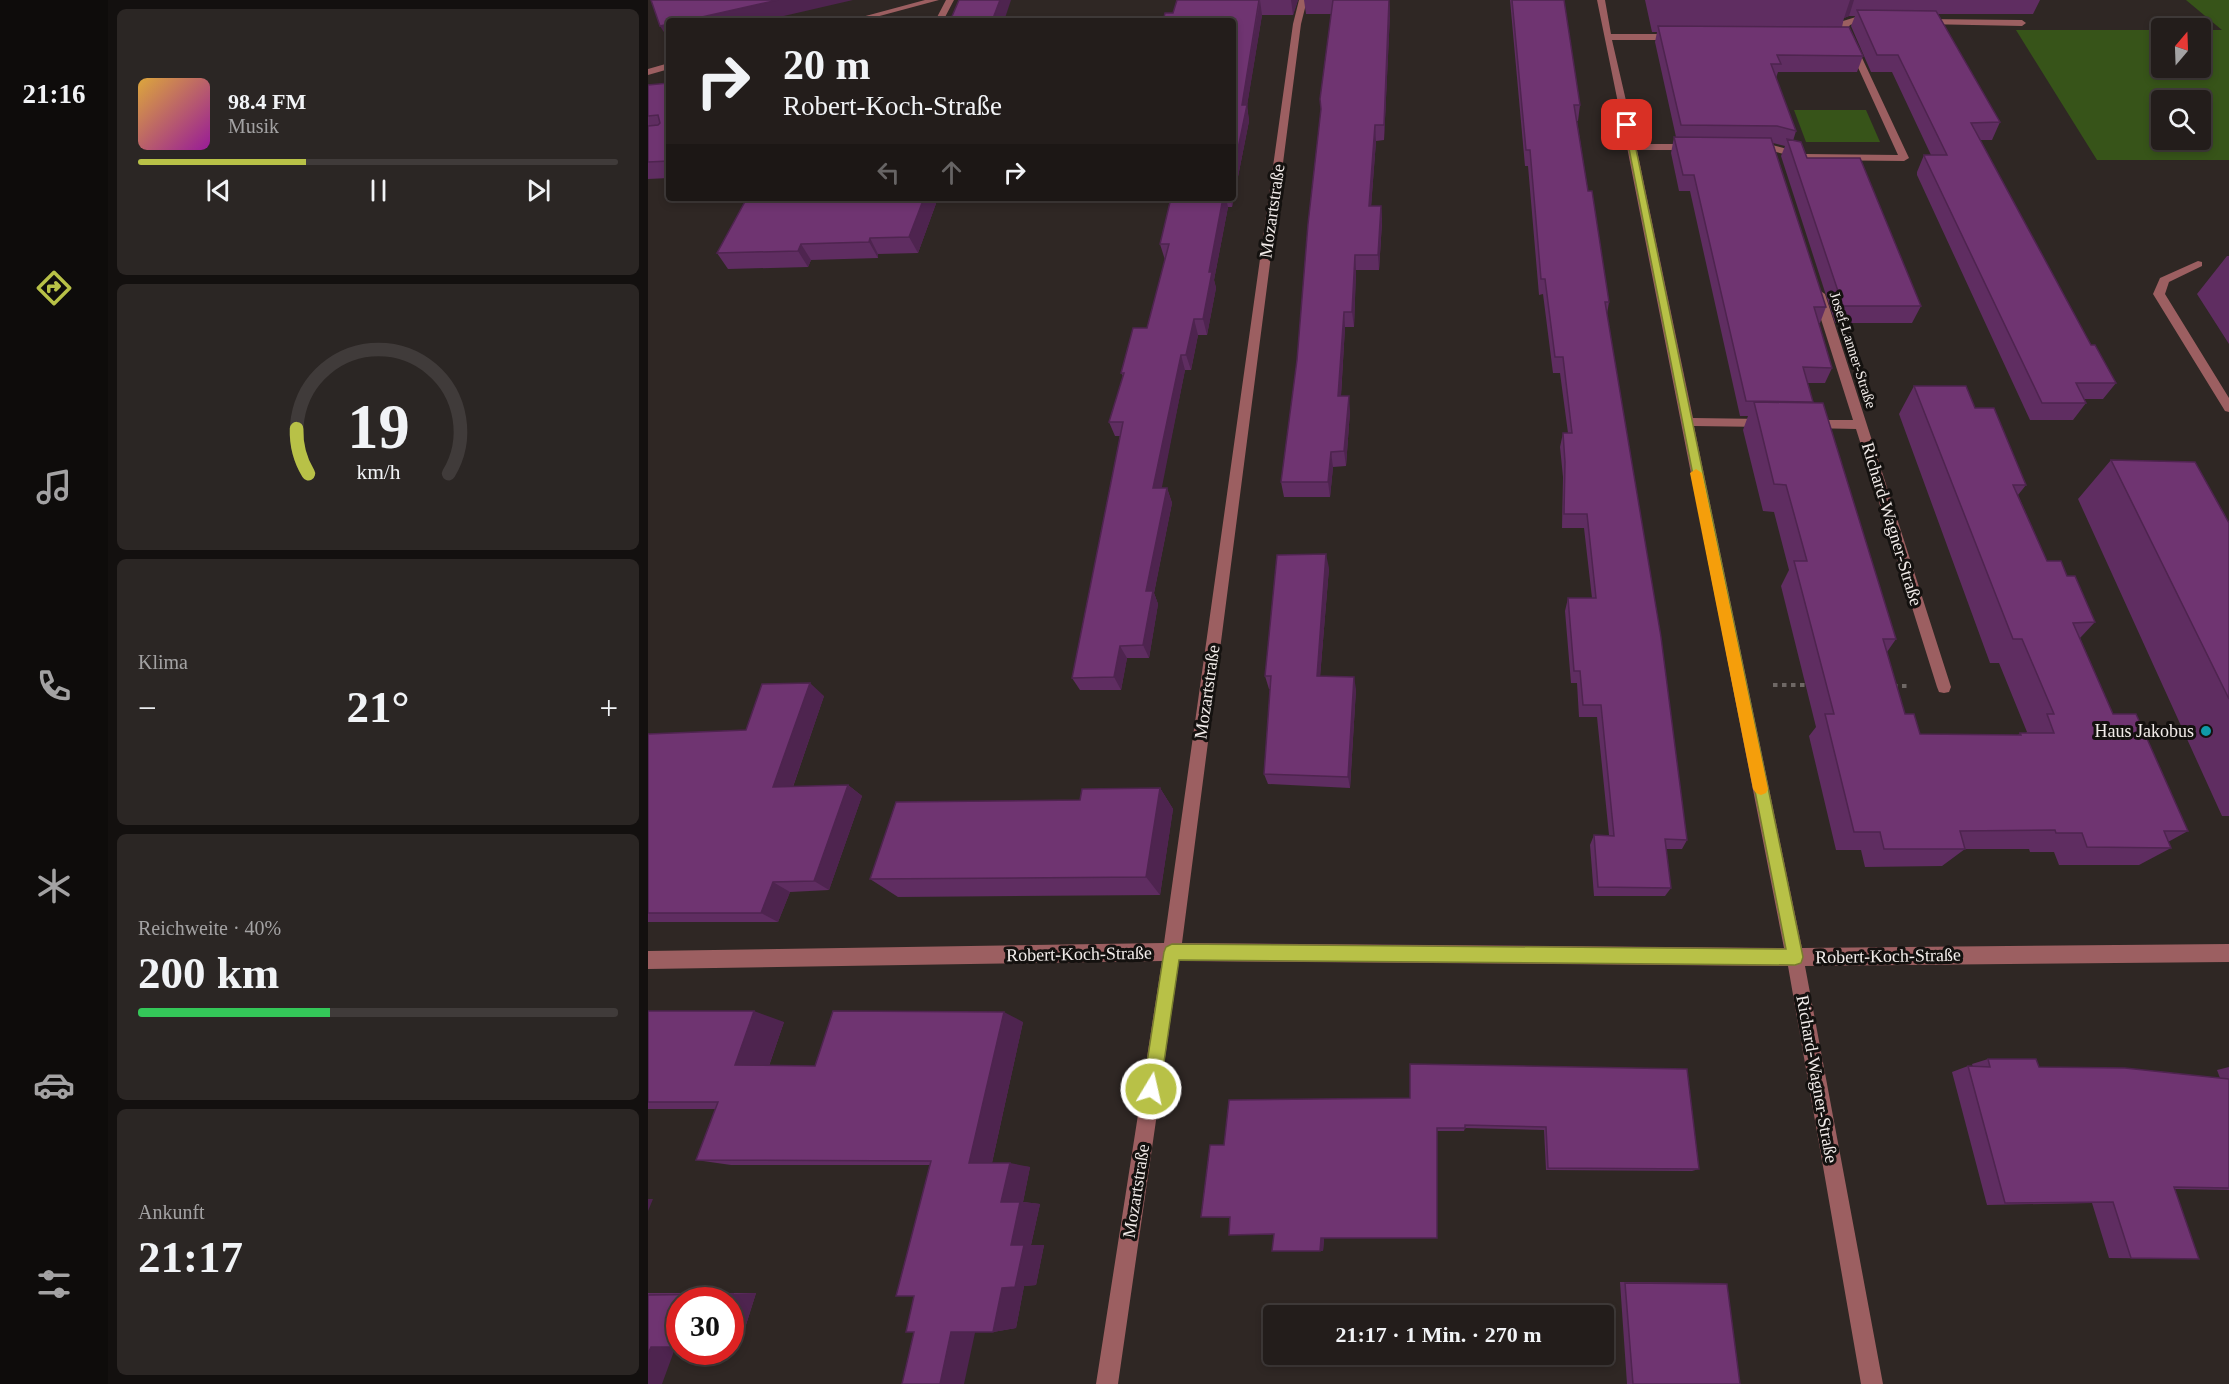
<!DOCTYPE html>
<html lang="de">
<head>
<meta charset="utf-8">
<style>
  :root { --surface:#231d1b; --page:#2b2624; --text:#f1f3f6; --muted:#a3a2a3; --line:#403b3a; --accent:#b8c147 }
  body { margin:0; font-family:Georgia,serif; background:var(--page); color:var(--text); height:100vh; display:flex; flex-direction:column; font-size:22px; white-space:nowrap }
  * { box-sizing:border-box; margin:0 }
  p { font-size:20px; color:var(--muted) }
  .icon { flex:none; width:33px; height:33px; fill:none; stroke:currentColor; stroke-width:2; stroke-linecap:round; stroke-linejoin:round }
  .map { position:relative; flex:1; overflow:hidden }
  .drawer { display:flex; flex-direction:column; gap:9px; padding:9px; background:#13100f; width:540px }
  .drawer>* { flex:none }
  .banner { position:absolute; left:18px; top:18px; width:570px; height:183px; border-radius:6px; box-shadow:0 3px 9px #0003,0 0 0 2px var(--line); background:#231d1b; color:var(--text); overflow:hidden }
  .needle { width:39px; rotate:19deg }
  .controls { position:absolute; left:1503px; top:18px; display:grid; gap:12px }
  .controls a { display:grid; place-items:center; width:60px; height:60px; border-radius:6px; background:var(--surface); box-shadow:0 3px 9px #0003,0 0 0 2px var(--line); font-size:30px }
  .speed { position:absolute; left:18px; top:1287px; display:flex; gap:12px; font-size:30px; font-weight:700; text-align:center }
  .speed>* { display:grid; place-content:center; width:78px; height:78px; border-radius:50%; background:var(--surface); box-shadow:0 3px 9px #0003,0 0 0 2px var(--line); line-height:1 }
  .speed .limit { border:9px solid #d22; background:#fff; color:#111 }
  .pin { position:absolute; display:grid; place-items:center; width:51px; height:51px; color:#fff; margin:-26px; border-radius:12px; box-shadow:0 3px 9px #0006 }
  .me { position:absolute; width:66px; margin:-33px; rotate:9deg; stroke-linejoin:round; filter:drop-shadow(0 0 4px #0008) }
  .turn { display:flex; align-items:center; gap:21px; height:126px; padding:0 18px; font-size:27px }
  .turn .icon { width:78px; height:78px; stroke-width:2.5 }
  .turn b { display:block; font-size:42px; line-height:51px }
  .lanes { display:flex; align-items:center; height:57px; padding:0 18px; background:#0003; justify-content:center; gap:30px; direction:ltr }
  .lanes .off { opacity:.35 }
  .big { font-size:45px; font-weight:800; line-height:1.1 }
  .drawer .widget { flex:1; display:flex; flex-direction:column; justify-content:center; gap:9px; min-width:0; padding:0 21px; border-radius:9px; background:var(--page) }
  .drawer .dial { align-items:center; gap:0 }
  .dial svg { height:156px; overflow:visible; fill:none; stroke:var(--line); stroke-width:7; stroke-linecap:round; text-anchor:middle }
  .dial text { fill:var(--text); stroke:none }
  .song { display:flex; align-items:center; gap:18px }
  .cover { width:72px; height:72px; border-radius:9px; background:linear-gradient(135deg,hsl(40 70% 55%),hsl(300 70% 35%)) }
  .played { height:6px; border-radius:3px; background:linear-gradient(90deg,var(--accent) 35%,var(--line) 35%) }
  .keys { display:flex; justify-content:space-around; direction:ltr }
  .heat { display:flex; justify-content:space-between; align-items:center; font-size:33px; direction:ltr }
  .charge { height:9px; border-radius:4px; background:linear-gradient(90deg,#34c759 40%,var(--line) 0) }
  .trip { position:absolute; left:615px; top:1305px; width:351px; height:60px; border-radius:6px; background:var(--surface); box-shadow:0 3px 9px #0003,0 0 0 2px var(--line); font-weight:800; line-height:60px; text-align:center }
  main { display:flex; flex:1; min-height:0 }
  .dock { display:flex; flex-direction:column; width:108px; justify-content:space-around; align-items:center; background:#0e0c0b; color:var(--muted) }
  .dock .icon { width:42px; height:42px }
  .dock .selected { color:var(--accent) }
  .dock b { font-size:27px; color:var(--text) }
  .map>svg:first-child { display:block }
  .green { fill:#375419; fill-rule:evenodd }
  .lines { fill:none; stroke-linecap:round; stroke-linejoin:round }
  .path { stroke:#6e6764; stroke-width:4; stroke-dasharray:4.5 4.5; stroke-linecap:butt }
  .minor { fill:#9c5f61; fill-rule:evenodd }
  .wall { fill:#5f2d61 }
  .shaded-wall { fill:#4e244f }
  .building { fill:#6f3471; stroke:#4e244f; stroke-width:1.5 }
  .route { fill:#b8c147; stroke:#787d2e; stroke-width:1.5 }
  .slow { fill:#f59e0b }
  .culture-dot { fill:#0f9aa8; stroke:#14110f; stroke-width:2 }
  .labels { text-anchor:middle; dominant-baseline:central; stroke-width:6; stroke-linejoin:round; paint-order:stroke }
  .far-street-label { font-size:15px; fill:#f2ecea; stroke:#14110f }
  .street-label { font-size:18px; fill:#f2ecea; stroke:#14110f }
  .poi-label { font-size:18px; fill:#f2ecea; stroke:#14110f; text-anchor:end }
</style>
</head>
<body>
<main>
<nav class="dock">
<b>21:16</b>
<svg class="icon selected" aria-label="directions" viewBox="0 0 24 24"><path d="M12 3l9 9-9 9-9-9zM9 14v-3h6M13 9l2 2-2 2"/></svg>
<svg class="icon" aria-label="music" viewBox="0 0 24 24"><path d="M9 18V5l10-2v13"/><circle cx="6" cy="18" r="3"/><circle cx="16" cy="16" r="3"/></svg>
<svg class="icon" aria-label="phone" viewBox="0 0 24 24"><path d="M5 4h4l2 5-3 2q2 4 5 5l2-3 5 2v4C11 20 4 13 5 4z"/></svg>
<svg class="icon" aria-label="climate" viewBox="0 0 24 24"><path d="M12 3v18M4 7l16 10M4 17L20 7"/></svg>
<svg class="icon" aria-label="car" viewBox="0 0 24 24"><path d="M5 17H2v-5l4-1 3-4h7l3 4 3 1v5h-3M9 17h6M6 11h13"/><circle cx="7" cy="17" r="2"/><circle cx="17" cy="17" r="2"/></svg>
<svg class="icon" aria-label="filters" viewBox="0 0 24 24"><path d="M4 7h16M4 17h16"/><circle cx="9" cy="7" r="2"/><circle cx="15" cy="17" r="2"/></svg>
</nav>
<section class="drawer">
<div class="widget">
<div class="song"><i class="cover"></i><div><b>98.4 FM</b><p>Musik</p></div></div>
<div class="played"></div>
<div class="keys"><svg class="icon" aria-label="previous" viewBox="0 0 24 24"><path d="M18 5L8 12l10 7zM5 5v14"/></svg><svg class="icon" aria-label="pause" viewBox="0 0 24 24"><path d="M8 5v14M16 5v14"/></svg><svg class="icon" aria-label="next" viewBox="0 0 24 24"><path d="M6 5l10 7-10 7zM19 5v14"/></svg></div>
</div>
<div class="widget dial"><svg viewBox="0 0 100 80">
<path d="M14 69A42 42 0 1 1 86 69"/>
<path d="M14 69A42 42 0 0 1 8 46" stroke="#b8c147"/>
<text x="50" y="56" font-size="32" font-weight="700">19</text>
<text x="50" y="72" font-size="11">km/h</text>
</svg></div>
<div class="widget"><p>Klima</p>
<div class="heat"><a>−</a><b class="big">21°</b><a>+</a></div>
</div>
<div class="widget"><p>Reichweite · 40%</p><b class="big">200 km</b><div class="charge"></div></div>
<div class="widget"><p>Ankunft</p><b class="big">21:17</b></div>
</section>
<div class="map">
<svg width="1581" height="1384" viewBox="0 0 1581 1384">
  <rect width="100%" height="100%" fill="#2f2724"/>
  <!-- green -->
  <path class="green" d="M1538,0H1581V160H1449L1368,30H1513L1514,68H1552L1553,30H1574ZM1552,100V140H1514V100Z
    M1146,110H1218L1232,142H1158Z"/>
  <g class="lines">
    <!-- path -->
    <path class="path" d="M1125,685H1160
      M1245,686H1262"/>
    <!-- minor -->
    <path class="minor" d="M277,0H291L213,21H199Z
      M298,0H306L295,21H287Z
      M651,0H659L653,24L534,943L1136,948L979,147L949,0H957L963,34H1026L1030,37L1026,40H964L988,144H1043L1048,147L1043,150H989L1045,418L1116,419L1122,423L1116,427L1046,426L1154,948L1581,944V962L1157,966L1235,1384H1213L1140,966L531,961L470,1384H448L514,961L0,969V951L516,943L645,24Z
      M1208,17L1225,18L1229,21C1222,26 1210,22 1202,25L1200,28L1261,158L1256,161L1158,160L1121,150L1119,148L1124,145L1158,154L1250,155L1192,28L1195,21Z
      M1273,19L1374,20L1378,23L1374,26L1276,24L1273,23Z
      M21,63V69L0,75V69Z
      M1550,261L1554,262V266L1521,282L1517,294L1581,398V412L1577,411L1505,294L1512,278Z
      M1171,290L1177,294L1303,687L1301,692L1296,693L1291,692L1289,687L1208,429L1161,428L1155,424L1161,420H1205L1165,294Z"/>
  </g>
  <!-- wall -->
  <path class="wall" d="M529,0H650L645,15H614L599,105L601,121L584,207H580L566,280L568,288L559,335H550L543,370H537L513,488H519L524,503L506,593L510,604L501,658H479L473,690H432L424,678L472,436H467L461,422L475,376L473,373L499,328L517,260L512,244L523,198H585L525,13Z
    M656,0H741L742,14L736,140L728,141L723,206H733L734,222L731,270H708L706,327H697L693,396L702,411L698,466L685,467L682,497H636L633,482L649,360L683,14H658Z
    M862,0H916L932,105L930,121H929L940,191L961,302L959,314L1039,840L1034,849H1018L1023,888L1017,896H946L942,845L946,835H961L949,717H931L929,683H923L917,611L920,598H944L936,528H914L915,477L912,447L915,433H920L912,373H905L895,294L891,295L880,166H877Z
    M997,0H1392L1385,14H1290L1352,122L1344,140H1332L1443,345L1468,383L1455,399H1436L1438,403L1425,420H1382L1269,175V172L1276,155H1283L1244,72H1223L1203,26L1207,16H1201L1196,18L1194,27L1215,56L1209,72H1130L1128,78L1148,131L1145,141L1273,306L1264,323H1187L1133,156L1137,146L1125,143L1178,307L1172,323H1171L1184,368L1177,383H1159L1165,402L1248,639L1239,652L1257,714L1272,734L1370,735L1372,733H1378L1379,732L1351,663H1342L1251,414L1266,386L1327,408L1378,485L1370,495L1399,561L1419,576L1447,622L1432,638L1465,714L1540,831L1520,842L1523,848L1491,865H1411L1406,852H1382L1381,849H1317L1294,866L1217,867L1213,850H1188L1161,736L1168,727L1133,586L1141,570L1126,512L1115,511L1095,430L1100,416H1092L1042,191H1031L1023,153L1026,137H1028L1007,42L1009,32H1004Z
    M21,83V178L0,179V85Z
    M99,198H290L270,253L230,254V258L163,260L160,267L80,269L69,253Z
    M1579,256H1581V344L1549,294Z
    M1463,460L1581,523V816H1574L1430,499Z
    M681,568L672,677L708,689L702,788L620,784L616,774L622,689H621L617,676Z
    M176,696L145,787L200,785L214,796L181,890L142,892L130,922H0V734L98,730Z
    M512,788L525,809L512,895L250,897L222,879L432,800Z
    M0,1011L136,1022L121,1066H167L375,1022L344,1163L382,1167L375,1202L392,1204L383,1245H396L388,1285L376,1286L368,1328L345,1332H266V1296L282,1165H83L48,1160L68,1109H0Z
    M1340,1059L1391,1067L1572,1078L1569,1070L1581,1067V1190L1526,1189L1551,1259L1461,1258L1444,1203L1339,1205L1304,1072L1320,1066L1325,1067L1324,1064Z
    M762,1064L1051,1169L1044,1171L898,1170L896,1130L817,1128L816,1131H789L676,1238L675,1251H624L626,1234L581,1235L582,1218L553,1217L576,1145L762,1098Z
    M972,1282L1071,1283L1079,1284L1092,1384H979Z
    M0,1293H108L92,1344L28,1347L0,1384Z"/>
  <!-- shaded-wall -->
  <path class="shaded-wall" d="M130,0H205L114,21H36Z
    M352,0H363L356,21H344Z
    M612,0L614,15L599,106L601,121L584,207L583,198H585V173L594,105Z
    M643,0H650L645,15Z
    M741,0L742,14L736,140V125Z
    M1202,0H1206L1201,16L1196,18Z
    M21,24V40L12,26Z
    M727,125L728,141L722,222L721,206Z
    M276,198H290L270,253L261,237Z
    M575,198H578L580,207L566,280L568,288L559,335L555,319L561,272Z
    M733,206L734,222L731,270L730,255Z
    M222,238L230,254V258L221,242Z
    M153,244L163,260L160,267L150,251Z
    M707,255L708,270L706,327L704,312Z
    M696,312L697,327L692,411L690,396Z
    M546,319L550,335L543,370L538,355Z
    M533,355L537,370L511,502L505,488Z
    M701,396L702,411L698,466L696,451Z
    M683,452L685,467L682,497L680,482Z
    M519,488L524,503L506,593L510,604L501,658L495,645L498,591Z
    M678,554L681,568L671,689L669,676Z
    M472,646L479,658L473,690L466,677Z
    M706,677L708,689L702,788L700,777Z
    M162,683L176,696L141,798L125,787Z
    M200,785L214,796L181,890L166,881Z
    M512,788L525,809L512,895L498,877Z
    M125,882L142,892L130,922L113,913Z
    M106,1011L136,1022L118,1074L87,1065Z
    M356,1012L375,1022L343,1167L321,1163Z
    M362,1163L382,1167L375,1202L392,1204L383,1245H396L388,1285L376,1286L368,1328L345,1332L363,1245L353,1202Z
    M0,1199H5L0,1211Z
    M673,1238H676L675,1251H672Z
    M108,1293L92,1344L82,1345V1301L85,1294Z
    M328,1328L316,1384H292L303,1332Z
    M29,1343L14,1384H0V1354L3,1347Z"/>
  <!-- building -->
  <path class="building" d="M3,0H130L36,21H21V24L12,26Z
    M311,0H352L344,21H302Z
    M529,0H611L594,105H599L585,173V21H515L517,13H525Z
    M685,0H741L736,125H727L721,206H733L730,255H707L704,312H696L690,396H701L696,451L683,452L680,482H633L649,360L660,224L673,109L672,99Z
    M864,0H916L932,105H926L940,191H944L961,302H957L1013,637L1039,840L1017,839L1023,888L950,887L946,835L966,836L953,705H935L932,671H926L920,598H948L939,514H916L917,462L915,433H924L915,357H907L897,279H893L882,150H878Z
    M1209,10L1288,11L1352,122L1323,123L1443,345H1447L1468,383H1428L1438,403H1394L1277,158L1276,155H1299L1250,55H1229Z
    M1010,26L1201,27L1215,56L1129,55L1133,64H1123L1148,131L1129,126L1033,125Z
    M21,83V161L0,162V126L10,125L12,123L10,115L0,116V85Z
    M1026,137L1123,138L1178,307H1166L1184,368L1155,367L1165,402L1098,401L1046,175H1035Z
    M1139,139L1153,142L1159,158H1212L1273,306H1195Z
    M99,198H276L261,237L222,238L221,242L153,244L150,251L69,253Z
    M523,198H575L561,272H564L555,319H546L538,355H533L505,488H519L498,591H505L495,645L472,646L466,677L424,678L475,422H461L476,373H473L485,328H499L521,244H512Z
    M1266,386H1318L1327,408H1346L1378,485H1365L1399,561H1413L1419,576H1427L1447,622L1425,623L1465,714H1488L1540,831H1516L1523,848L1439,847L1434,833H1408L1407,830L1312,831L1317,849H1236L1232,832H1206L1177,714H1186L1146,561H1159L1138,485L1126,484L1106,402L1175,403L1248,639H1235L1257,714H1266L1272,734L1373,735L1372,733H1406L1399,714H1406L1374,639H1365Z
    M1463,460L1547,462L1581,523V699Z
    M678,554L669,676L706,677L700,777L616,774L623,676H617L629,555Z
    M162,683L125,787L200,785L166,881L125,882L113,913H0V734L98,730L114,684Z
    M512,788L498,877L222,879L248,802L432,800L434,789Z
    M0,1011H106L87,1065L167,1066L185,1011L356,1012L321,1163H362L353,1202H372L363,1245H376L367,1287L354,1288L345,1332H303L292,1384H254L266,1332H258L266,1296H248L283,1161L48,1160L70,1102H0Z
    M1340,1059H1388L1391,1067L1477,1068L1581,1079V1188L1526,1187L1551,1259L1483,1258L1465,1202L1357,1203L1320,1066L1342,1067Z
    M762,1064L1039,1069L1051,1169L900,1168L898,1127L817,1125V1128H789V1238H673L672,1251H624L626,1234L581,1235L582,1217H553L562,1145H576L581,1100L762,1098Z
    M977,1283L1079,1284L1092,1384H985Z
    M85,1294L82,1301L32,1300V1347H3L0,1354V1295Z"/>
  <!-- route -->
  <path class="route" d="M976,123L983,125L1155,957L1153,963L1147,965L531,960L512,1089L509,1095L503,1097L497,1095L495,1089L516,952L518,947L524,944L1138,949Z"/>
  <!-- slow -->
  <path class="slow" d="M1048,469L1054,473L1120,789L1118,793L1113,795L1108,793L1105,789L1042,473Z"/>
  <!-- markers -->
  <circle class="culture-dot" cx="1558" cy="731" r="6"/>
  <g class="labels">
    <!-- far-street labels -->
    <g class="far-street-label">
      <text transform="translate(1205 350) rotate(72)">Josef-Lanner-Straße</text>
    </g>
    <!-- street labels -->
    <g class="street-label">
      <text transform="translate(624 211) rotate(-82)">Mozartstraße</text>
      <text transform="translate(1244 524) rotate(73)">Richard-Wagner-Straße</text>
      <text transform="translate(559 692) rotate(-82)">Mozartstraße</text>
      <text transform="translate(431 954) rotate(-1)">Robert-Koch-Straße</text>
      <text transform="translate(1240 956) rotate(-1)">Robert-Koch-Straße</text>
      <text transform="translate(1169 1079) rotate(80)">Richard-Wagner-Straße</text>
      <text transform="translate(488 1191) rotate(-81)">Mozartstraße</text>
    </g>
    <!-- poi labels -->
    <g class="poi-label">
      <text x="1546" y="731">Haus Jakobus</text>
    </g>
  </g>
</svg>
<div class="controls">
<a><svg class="needle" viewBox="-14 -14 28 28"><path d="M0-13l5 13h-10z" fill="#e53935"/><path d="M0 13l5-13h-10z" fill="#a3a2a3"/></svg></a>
<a><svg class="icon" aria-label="search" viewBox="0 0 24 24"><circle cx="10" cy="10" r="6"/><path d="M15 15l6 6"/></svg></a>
</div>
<div class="speed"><div class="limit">30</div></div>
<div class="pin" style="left:979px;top:125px;background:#d93025"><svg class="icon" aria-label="arrive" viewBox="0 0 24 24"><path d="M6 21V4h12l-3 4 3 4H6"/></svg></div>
<svg class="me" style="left:503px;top:1089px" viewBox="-20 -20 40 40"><circle r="17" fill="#b8c147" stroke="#fff" stroke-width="3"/><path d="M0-11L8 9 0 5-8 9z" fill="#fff"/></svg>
<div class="trip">21:17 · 1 Min. · 270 m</div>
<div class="banner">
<div class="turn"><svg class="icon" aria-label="right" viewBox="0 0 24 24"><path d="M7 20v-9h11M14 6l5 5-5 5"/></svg><div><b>20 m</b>Robert-Koch-Straße</div></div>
<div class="lanes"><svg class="icon off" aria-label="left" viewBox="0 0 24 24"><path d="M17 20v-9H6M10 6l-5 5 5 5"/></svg><svg class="icon off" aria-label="ahead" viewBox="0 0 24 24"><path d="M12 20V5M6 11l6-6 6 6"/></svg><svg class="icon" aria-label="right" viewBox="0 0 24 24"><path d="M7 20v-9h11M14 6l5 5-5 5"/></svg></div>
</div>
</div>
</main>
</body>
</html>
